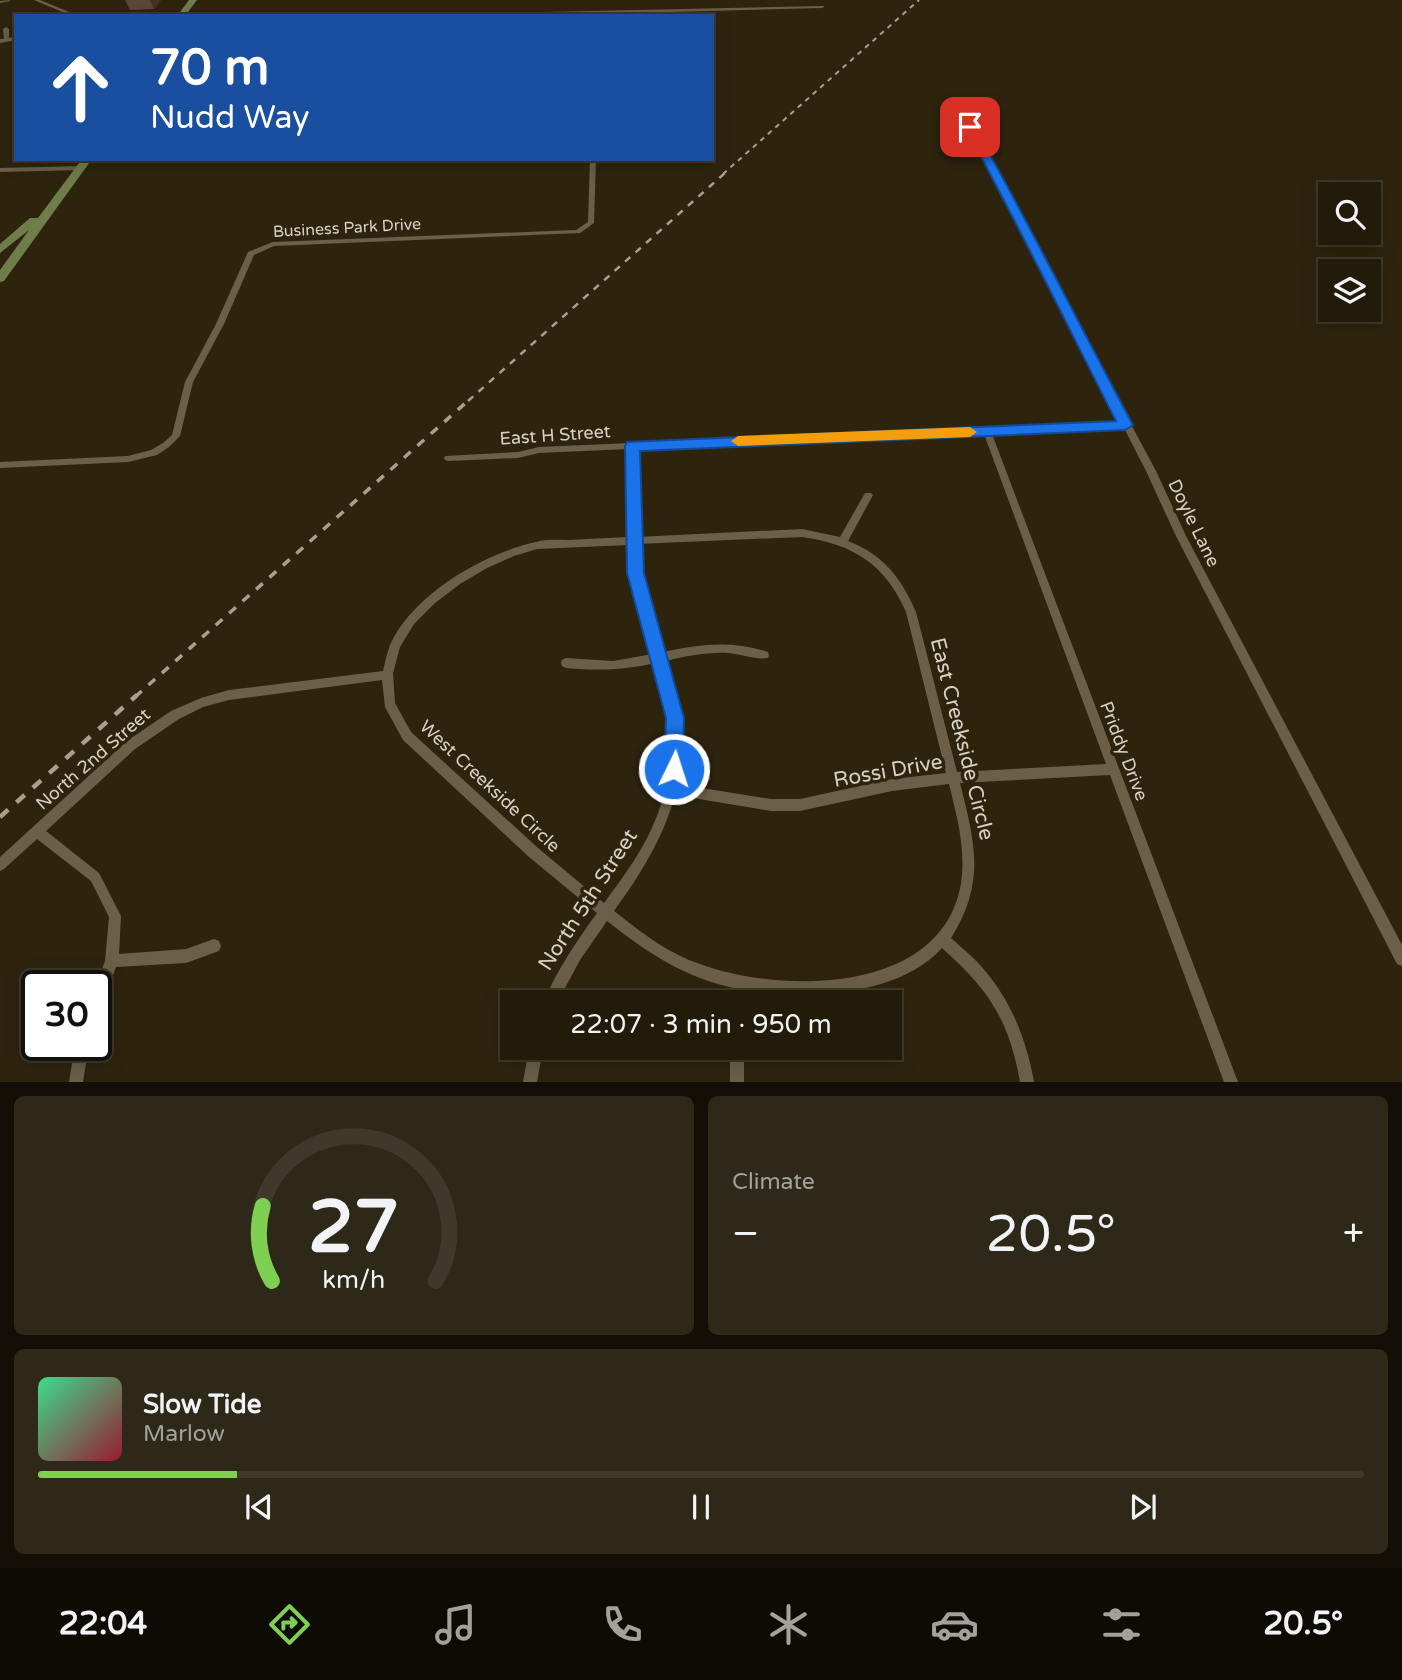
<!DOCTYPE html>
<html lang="en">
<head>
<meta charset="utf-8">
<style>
  :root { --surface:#221b0a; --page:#2e2818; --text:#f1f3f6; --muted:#a2a19c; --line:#3f392b; --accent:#7fd052 }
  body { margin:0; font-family:"Varela Round",sans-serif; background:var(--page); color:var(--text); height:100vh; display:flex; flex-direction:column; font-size:26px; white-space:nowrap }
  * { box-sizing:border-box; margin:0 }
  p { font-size:23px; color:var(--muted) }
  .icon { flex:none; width:38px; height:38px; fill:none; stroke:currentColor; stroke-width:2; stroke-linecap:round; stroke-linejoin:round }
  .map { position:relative; height:1082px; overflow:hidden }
  .drawer { display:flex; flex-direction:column; gap:14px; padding:14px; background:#130f06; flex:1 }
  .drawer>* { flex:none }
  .banner { position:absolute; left:14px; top:14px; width:700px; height:147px; border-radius:0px; box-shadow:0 4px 18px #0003,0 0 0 2px var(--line); background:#1a4fa0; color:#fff; overflow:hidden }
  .controls { position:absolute; left:1318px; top:182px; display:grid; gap:14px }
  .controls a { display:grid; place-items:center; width:63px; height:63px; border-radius:0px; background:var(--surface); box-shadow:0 4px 18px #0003,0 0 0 2px var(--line); font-size:35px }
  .speed { position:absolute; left:21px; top:970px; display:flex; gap:14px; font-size:35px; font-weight:700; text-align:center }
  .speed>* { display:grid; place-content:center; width:91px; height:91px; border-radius:50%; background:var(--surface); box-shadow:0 4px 18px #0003,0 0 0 2px var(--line); line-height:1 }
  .speed .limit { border:4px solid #111; border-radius:10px; background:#fff; color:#111 }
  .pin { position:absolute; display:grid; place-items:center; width:60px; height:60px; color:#fff; margin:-30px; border-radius:14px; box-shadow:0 4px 10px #0006 }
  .me { position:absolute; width:77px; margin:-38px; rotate:4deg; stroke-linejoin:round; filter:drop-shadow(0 0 5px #0008) }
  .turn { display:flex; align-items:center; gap:24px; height:147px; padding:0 21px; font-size:32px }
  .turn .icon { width:91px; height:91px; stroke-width:2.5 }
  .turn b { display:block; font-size:49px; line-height:60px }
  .big { font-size:52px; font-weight:600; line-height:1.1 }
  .drawer .widget { flex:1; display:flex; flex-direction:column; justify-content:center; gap:10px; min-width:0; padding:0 24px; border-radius:10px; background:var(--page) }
  .drawer .dial { align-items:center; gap:0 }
  .dial svg { height:182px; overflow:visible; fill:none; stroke:var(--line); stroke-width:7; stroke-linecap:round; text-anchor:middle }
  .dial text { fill:var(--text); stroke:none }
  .song { display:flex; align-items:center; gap:21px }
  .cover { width:84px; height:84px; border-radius:10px; background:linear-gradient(135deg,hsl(150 70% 55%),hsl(350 70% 35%)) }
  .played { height:7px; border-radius:4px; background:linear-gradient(90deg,var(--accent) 15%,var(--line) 15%) }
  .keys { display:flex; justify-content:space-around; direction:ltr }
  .heat { display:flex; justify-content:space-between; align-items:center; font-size:38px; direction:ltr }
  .drawer .tiles { flex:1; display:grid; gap:14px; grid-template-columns:1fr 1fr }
  .widget:last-child { grid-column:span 2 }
  .trip { position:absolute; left:500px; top:990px; width:402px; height:70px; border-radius:0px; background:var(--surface); box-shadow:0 4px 18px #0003,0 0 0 2px var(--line); font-weight:600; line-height:70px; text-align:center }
  .menu { display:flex; height:112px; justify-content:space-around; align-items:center; background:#0e0b04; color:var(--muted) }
  .menu .icon { width:49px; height:49px }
  .menu .current { color:var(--accent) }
  .menu b { font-size:32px; color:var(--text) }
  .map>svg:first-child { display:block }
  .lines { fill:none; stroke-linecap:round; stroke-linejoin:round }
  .minor { fill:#6b5f48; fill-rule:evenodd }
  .tertiary { fill:#6b5f48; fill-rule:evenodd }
  .primary { fill:#6f7d4b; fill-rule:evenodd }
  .rail-far3 { stroke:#a7a090; stroke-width:2; stroke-dasharray:5 5; stroke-linecap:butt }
  .rail-far2 { stroke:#a7a090; stroke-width:2.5; stroke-dasharray:7 7; stroke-linecap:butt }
  .rail-far1 { stroke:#a7a090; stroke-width:3.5; stroke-dasharray:9 9; stroke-linecap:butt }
  .rail { stroke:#a7a090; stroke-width:4.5; stroke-dasharray:11 11; stroke-linecap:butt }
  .wall { fill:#5c463a }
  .shaded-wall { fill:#443222 }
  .route { fill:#1a73e8; stroke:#114b97; stroke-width:2 }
  .slow { fill:#f59e0b }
  .labels { text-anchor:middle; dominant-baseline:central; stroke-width:7; stroke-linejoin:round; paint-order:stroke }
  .far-street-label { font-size:16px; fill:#d7d1c4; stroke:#2e240e }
  .street-label { font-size:18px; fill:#d7d1c4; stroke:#2e240e }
  .near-street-label { font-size:21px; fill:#d7d1c4; stroke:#2e240e }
</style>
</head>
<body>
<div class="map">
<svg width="1402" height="1082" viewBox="0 0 1402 1082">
  <rect width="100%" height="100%" fill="#2e240e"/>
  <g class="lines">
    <!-- minor -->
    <path class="minor" d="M10,0V1L0,3V1Z
      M34,0H40L79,16H72Z
      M824,6V7L822,8L521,16H445L447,14Z
      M6,27L9,29V38L16,36V40L0,43V39H4L3,29Z
      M15,83L16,87L13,86L12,85Z
      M987,108L992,109L975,122L973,127L1044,255L1059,290L1156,471L1186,536L1402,945V966L1397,964L1176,536L1146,471L1124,428L992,434L1238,1082H1224L1110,775L960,783C975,843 986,882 951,938C963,949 976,959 986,972C1012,1003 1027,1042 1034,1082H1020C1009,1019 988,989 942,948C900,995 810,1000 752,991L750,1003H736L738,989C685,978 649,954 607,921L580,960L557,1003H543C557,970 576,942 597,913L529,857L403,740L385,707L382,680L229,700L203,707L179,719L135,749L46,831L99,873L121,916L119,954L186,949L214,939L219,941L221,946L219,951L186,963L116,967L101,1008L96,1010V985L105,961L109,917L91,881L37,839L4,869L0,871V857L127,741L171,711L201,698L229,690L383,671C385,662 387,653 390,645C412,595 484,553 536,542C546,539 558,540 568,540C588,539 608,538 627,537L628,449L539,453L518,458L448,461L445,460L444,458L445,456L518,452L539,447L1121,422L1051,290L1036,255L967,127L970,120ZM984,434L1106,764L957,772L916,612C901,578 884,555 848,541L873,495L871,493H865L840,537L802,529L637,537L636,449ZM802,537C853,544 885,564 906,612L946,773L892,779L800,799H771L677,784C684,742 677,702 666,661C686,656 707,652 728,653C741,654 756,660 768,658L769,655L768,652C733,640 699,644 663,652L643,587L637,544ZM628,545L633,587L653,654L613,661L566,658L562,660L561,663L562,666L566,668C599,671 624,670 656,663C670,713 676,766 657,816C645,848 624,876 604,903L538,848L411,732L395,703L393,673L400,647L414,624L435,603L460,584L487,568L514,556L537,549ZM949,784C957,817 966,849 961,883C943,995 781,994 700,964C667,953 641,932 614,911C640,875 663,839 675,795L771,811H800L892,791Z
      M590,159H596L594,223L580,233L274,246L254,255L224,324L193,382L180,436L169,447L157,455L128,462L0,468V462L128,456L151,450L163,443L172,435L185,382L216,324L248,252L273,242L576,230L588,222Z
      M75,1045H89L83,1082H69Z
      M529,1048H543L537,1082H523Z
      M730,1048H744V1082H730Z"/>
    <!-- tertiary -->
    <path class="tertiary" d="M81,166H84V170L0,172V168Z"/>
    <!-- primary -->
    <path class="primary" d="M189,0H197L185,16H177Z
      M82,159H92L4,281L0,282V270L29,230L0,253V244L30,218H38Z"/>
    <!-- rail-far3 -->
    <path class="rail-far3" d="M723,174L919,0"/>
    <!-- rail-far2 -->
    <path class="rail-far2" d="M468,401L725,173"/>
    <!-- rail-far1 -->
    <path class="rail-far1" d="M135,697L470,399"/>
    <!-- rail -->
    <path class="rail" d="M0,817L137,695"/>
  </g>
  <!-- wall -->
  <path class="wall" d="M125,0H161L154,9L130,10Z"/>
  <!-- shaded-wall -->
  <path class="shaded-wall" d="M150,0H161L154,9Z"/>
  <!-- route -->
  <path class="route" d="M970,124L975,127C1030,226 1080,326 1133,425L1125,430L640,451L644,573L684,718L683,769L680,776L674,778L667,776L664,769L666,718L627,573L625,446L627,442L1116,421C1066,323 1018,224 965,127Z"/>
  <!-- slow -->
  <path class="slow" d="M970,427L977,432L970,437L738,446L731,441L738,436Z"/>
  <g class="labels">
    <!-- far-street labels -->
    <g class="far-street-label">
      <text transform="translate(347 228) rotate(-3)">Business Park Drive</text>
    </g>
    <!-- street labels -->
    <g class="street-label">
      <text transform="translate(555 435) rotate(-4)">East H Street</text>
      <text transform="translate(1194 523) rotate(64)">Doyle Lane</text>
      <text transform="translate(1124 751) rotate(69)">Priddy Drive</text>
      <text transform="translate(93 759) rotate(-41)">North 2nd Street</text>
      <text transform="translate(490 786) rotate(43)">West Creekside Circle</text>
    </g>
    <!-- near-street labels -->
    <g class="near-street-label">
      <text transform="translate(962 739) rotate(76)">East Creekside Circle</text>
      <text transform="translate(888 771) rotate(-10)">Rossi Drive</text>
      <text transform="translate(588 900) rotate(-57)">North 5th Street</text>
    </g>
  </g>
</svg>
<div class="controls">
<a><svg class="icon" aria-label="search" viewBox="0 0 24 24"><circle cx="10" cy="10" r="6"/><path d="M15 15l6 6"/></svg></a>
<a><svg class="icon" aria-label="layers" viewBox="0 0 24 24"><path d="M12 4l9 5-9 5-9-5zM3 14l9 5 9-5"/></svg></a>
</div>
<div class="speed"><div class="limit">30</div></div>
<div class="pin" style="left:970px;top:127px;background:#d93025"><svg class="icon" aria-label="arrive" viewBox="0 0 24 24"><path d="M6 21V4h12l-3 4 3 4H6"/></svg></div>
<svg class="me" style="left:674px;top:769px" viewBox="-20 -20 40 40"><circle r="17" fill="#1a73e8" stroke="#fff" stroke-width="3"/><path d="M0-11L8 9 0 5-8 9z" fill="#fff"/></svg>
<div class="trip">22:07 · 3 min · 950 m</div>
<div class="banner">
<div class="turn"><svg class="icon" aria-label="ahead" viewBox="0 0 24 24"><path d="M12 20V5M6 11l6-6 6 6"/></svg><div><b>70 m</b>Nudd Way</div></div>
</div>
</div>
<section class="drawer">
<div class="tiles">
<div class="widget dial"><svg viewBox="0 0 100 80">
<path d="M14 69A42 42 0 1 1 86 69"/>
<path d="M14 69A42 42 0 0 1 10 36" stroke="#7fd052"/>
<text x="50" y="56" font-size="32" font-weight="700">27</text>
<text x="50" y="72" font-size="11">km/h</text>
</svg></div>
<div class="widget"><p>Climate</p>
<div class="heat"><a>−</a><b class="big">20.5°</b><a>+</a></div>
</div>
<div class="widget">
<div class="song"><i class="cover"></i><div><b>Slow Tide</b><p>Marlow</p></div></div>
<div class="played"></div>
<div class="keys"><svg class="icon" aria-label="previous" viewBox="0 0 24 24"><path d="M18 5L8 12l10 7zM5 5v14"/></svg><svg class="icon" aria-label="pause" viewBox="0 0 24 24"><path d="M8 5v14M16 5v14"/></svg><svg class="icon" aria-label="next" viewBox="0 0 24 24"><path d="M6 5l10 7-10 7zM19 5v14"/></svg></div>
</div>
</div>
</section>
<nav class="menu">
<b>22:04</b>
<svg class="icon current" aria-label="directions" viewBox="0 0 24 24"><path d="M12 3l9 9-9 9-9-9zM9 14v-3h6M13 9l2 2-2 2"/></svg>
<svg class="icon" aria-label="music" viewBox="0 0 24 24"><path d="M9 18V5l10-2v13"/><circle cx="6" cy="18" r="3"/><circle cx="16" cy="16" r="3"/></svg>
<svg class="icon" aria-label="phone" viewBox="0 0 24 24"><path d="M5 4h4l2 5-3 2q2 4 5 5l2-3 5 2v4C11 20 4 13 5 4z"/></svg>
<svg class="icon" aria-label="climate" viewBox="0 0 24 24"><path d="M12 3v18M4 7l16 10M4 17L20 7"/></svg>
<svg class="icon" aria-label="car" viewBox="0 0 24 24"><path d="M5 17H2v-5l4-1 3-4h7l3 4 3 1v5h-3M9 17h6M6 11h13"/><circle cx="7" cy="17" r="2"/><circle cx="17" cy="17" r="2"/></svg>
<svg class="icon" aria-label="filters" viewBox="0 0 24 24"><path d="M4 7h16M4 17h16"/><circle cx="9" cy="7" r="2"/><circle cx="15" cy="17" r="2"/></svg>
<b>20.5°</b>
</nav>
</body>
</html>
